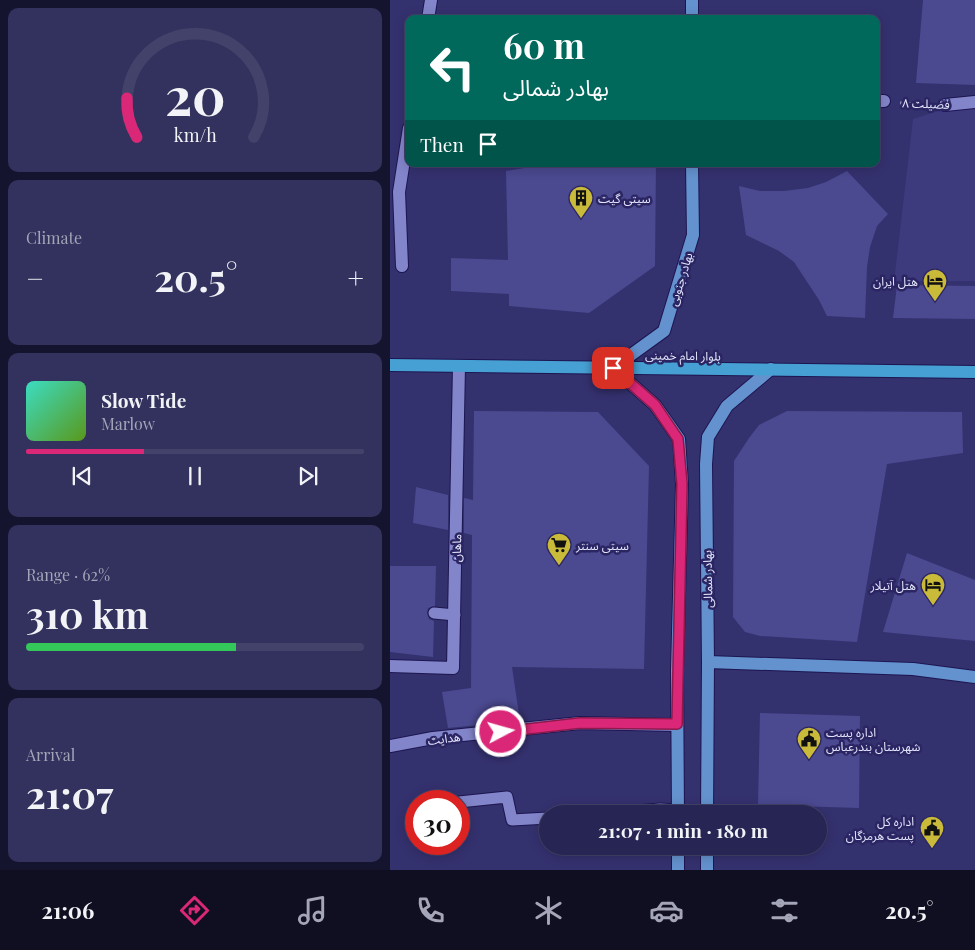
<!DOCTYPE html>
<html lang="en">
<head>
<meta charset="utf-8">
<style>
  :root { --surface:#272553; --page:#33315d; --text:#f1f3f6; --muted:#a4a5b8; --line:#43426a; --accent:#db2777 }
  body { margin:0; font-family:"Playfair Display","Noto Sans Arabic",serif; background:var(--page); color:var(--text); height:100vh; display:flex; flex-direction:column; font-size:19px; white-space:nowrap }
  * { box-sizing:border-box; margin:0 }
  p { font-size:16px; color:var(--muted) }
  .icon { flex:none; width:28px; height:28px; fill:none; stroke:currentColor; stroke-width:2; stroke-linecap:round; stroke-linejoin:round }
  .map { position:relative; flex:1; overflow:hidden }
  .side { display:flex; flex-direction:column; gap:8px; padding:8px; background:#15142e; width:390px }
  .side>* { flex:none }
  .guide { position:absolute; left:15px; top:15px; width:475px; height:152px; border-radius:10px; box-shadow:0 2px 12px #0003,0 0 0 1px var(--line); background:#00695c; color:#fff; overflow:hidden }
  .speed { position:absolute; left:15px; top:790px; display:flex; gap:10px; font-size:25px; font-weight:700; text-align:center }
  .speed>* { display:grid; place-content:center; width:65px; height:65px; border-radius:50%; background:var(--surface); box-shadow:0 2px 12px #0003,0 0 0 1px var(--line); line-height:1 }
  .speed .limit { border:8px solid #d22; background:#fff; color:#111 }
  .pin { position:absolute; display:grid; place-items:center; width:42px; height:42px; color:#fff; margin:-21px; border-radius:10px; box-shadow:0 2px 8px #0006 }
  .me { position:absolute; width:55px; margin:-28px; rotate:84deg; stroke-linejoin:round; filter:drop-shadow(0 0 4px #0008) }
  .turn { display:flex; align-items:center; gap:18px; height:105px; padding:0 15px; font-size:22px }
  .turn .icon { width:65px; height:65px; stroke-width:2.5 }
  .turn b { display:block; font-size:35px; line-height:42px }
  .then { display:flex; align-items:center; height:48px; padding:0 15px; background:#0003; gap:10px; font-size:19px }
  .big { font-size:38px; font-weight:700; line-height:1.1 }
  .side .card { flex:1; display:flex; flex-direction:column; justify-content:center; gap:8px; min-width:0; padding:0 18px; border-radius:10px; background:var(--page) }
  .side .dial { align-items:center; gap:0 }
  .dial svg { height:130px; overflow:visible; fill:none; stroke:var(--line); stroke-width:7; stroke-linecap:round; text-anchor:middle }
  .dial text { fill:var(--text); stroke:none }
  .song { display:flex; align-items:center; gap:15px }
  .cover { width:60px; height:60px; border-radius:8px; background:linear-gradient(135deg,hsl(170 70% 55%),hsl(90 70% 35%)) }
  .played { height:5px; border-radius:2px; background:linear-gradient(90deg,var(--accent) 35%,var(--line) 35%) }
  .keys { display:flex; justify-content:space-around; direction:ltr }
  .heat { display:flex; justify-content:space-between; align-items:center; font-size:28px; direction:ltr }
  .charge { height:8px; border-radius:4px; background:linear-gradient(90deg,#34c759 62%,var(--line) 0) }
  .trip { position:absolute; left:149px; top:805px; width:288px; height:50px; border-radius:25px; background:var(--surface); box-shadow:0 2px 12px #0003,0 0 0 1px var(--line); font-weight:700; line-height:50px; text-align:center }
  .tab-bar { display:flex; height:80px; justify-content:space-around; align-items:center; background:#100f21; color:var(--muted) }
  .tab-bar .icon { width:35px; height:35px }
  .tab-bar .current { color:var(--accent) }
  .tab-bar b { font-size:22px; color:var(--text) }
  main { display:flex; flex:1; min-height:0 }
  .map>svg:first-child { display:block }
  .built { fill:#3d3a7e }
  .building { fill:#4b4990 }
  .lines { fill:none; stroke-linecap:round; stroke-linejoin:round }
  .service-casing { stroke:#1d1651; stroke-width:13 }
  .minor-casing { stroke:#1d1651; stroke-width:14 }
  .secondary-casing { stroke:#1d1651; stroke-width:14 }
  .primary-casing { stroke:#1d1651; stroke-width:14 }
  .path { stroke:#8f8fb9; stroke-width:3; stroke-dasharray:4 4; stroke-linecap:butt }
  .service { stroke:#8385ca; stroke-width:11 }
  .minor { stroke:#8385ca; stroke-width:12 }
  .secondary { stroke:#6492ce; stroke-width:12 }
  .primary { stroke:#46a0d3; stroke-width:12 }
  .route-casing { stroke:#8e194d; stroke-width:12 }
  .route { stroke:#db2777; stroke-width:9 }
  .labels { text-anchor:middle; dominant-baseline:central; stroke-width:5; stroke-linejoin:round; paint-order:stroke }
  .street-label { font-size:12px; fill:#e3e5fc; stroke:#2b2663 }
  .poi-label { font-size:12px; fill:#e3e5fc; stroke:#2b2663; text-anchor:start }
</style>
</head>
<body>
<main>
<section class="side">
<div class="card dial"><svg viewBox="0 0 100 80">
<path d="M14 69A42 42 0 1 1 86 69"/>
<path d="M14 69A42 42 0 0 1 8 45" stroke="#db2777"/>
<text x="50" y="56" font-size="32" font-weight="700">20</text>
<text x="50" y="72" font-size="11">km/h</text>
</svg></div>
<div class="card"><p>Climate</p>
<div class="heat"><a>−</a><b class="big">20.5°</b><a>+</a></div>
</div>
<div class="card">
<div class="song"><i class="cover"></i><div><b>Slow Tide</b><p>Marlow</p></div></div>
<div class="played"></div>
<div class="keys"><svg class="icon" aria-label="previous" viewBox="0 0 24 24"><path d="M18 5L8 12l10 7zM5 5v14"/></svg><svg class="icon" aria-label="pause" viewBox="0 0 24 24"><path d="M8 5v14M16 5v14"/></svg><svg class="icon" aria-label="next" viewBox="0 0 24 24"><path d="M6 5l10 7-10 7zM19 5v14"/></svg></div>
</div>
<div class="card"><p>Range · 62%</p><b class="big">310 km</b><div class="charge"></div></div>
<div class="card"><p>Arrival</p><b class="big">21:07</b></div>
</section>
<div class="map">
<svg width="585" height="870" viewBox="0 0 585 870">
  <rect width="100%" height="100%" fill="#34316f"/>
  <!-- built -->
  <path class="built" d="M585,105V281H504L523,119L564,106Z"/>
  <!-- building -->
  <path class="building" d="M533,0H585V85L526,83Z
    M158,164H266L265,266L199,313L119,306V294L61,291V258L118,260L116,171Z
    M457,171L498,214L487,226L480,247L477,267L475,318L437,316L429,300L404,262L389,251L356,235L349,186L370,191H394L418,188L436,182Z
    M507,285L585,286V319L503,318Z
    M84,411L208,412L259,466L254,669L122,667L130,721L58,728L52,692L81,688L82,535L74,533V498L83,500Z
    M397,411L572,412L573,453L497,464L467,642L370,636L355,632L343,617L344,461L359,438L369,425Z
    M26,487L58,495V530L23,523Z
    M517,553L585,580V641L493,632Z
    M0,566H46L45,606L38,608L37,613L39,619L44,621L43,657L0,652Z
    M370,713L470,716L469,808L368,805Z"/>
  <g class="lines">
    <defs>
      <path id="service" d="M44,613L65,615
        M69,802L117,797L122,820L158,818
        M210,814L270,809L288,810"/>
      <path id="minor" d="M38,19L41,0
        M486,101H494
        M555,105L585,102
        M12,266L9,192L19,128
        M0,666L63,668L69,366
        M0,746L43,738L190,723L287,725"/>
      <path id="secondary" d="M302,19V0
        M318,662L523,669L585,677
        M288,814L287,671L292,484L289,439L265,405L223,368L274,331L303,235L302,164
        M317,814L318,662L316,464L318,437L337,406L381,369
        M288,846V870
        M317,870V846"/>
      <path id="primary" d="M0,365L585,372"/>
    </defs>
    <!-- service casing -->
    <use href="#service" class="service-casing"/>
    <!-- minor casing -->
    <use href="#minor" class="minor-casing"/>
    <!-- secondary casing -->
    <use href="#secondary" class="secondary-casing"/>
    <!-- primary casing -->
    <use href="#primary" class="primary-casing"/>
    <!-- path -->
    <path class="path" d="M510,103L539,104"/>
    <!-- service -->
    <use href="#service" class="service"/>
    <!-- minor -->
    <use href="#minor" class="minor"/>
    <!-- secondary -->
    <use href="#secondary" class="secondary"/>
    <!-- primary -->
    <use href="#primary" class="primary"/>
  </g>
  <g class="lines">
    <defs>
      <path id="route" d="M111,732L190,723L287,724L292,484L288,439L265,405L223,368"/>
    </defs>
    <!-- route casing -->
    <use href="#route" class="route-casing"/>
    <!-- route -->
    <use href="#route" class="route"/>
  </g>
  <!-- icons -->
  <defs>
    <symbol id="building-pin" viewBox="-11 -11 22 30"><path d="M0 17L-7.5 6A9.5 9.5 0 1 1 7.5 6Z" fill="#caba3a" stroke="#2b2663"/><path d="M-4-6H4V6H1V3H-1V6H-4ZM-2.5-4.3h1.7v1.8h-1.7ZM.8-4.3h1.7v1.8H.8ZM-2.5-1h1.7V.8h-1.7ZM.8-1h1.7V.8H.8Z" fill="#111"/></symbol>
    <symbol id="hotel-pin" viewBox="-11 -11 22 30"><path d="M0 17L-7.5 6A9.5 9.5 0 1 1 7.5 6Z" fill="#caba3a" stroke="#2b2663"/><path d="M-6-4.5h1.5V1H6V5H4.5V3h-9V5H-6ZM-4 0a1.8 1.8 0 1 1 3.6 0ZM.5 0V-2.5h3Q6-2.5 6 0Z" fill="#111"/></symbol>
    <symbol id="supermarket-pin" viewBox="-11 -11 22 30"><path d="M0 17L-7.5 6A9.5 9.5 0 1 1 7.5 6Z" fill="#caba3a" stroke="#2b2663"/><path d="M-6-5.5h2.5l.6 2H6L4.5 2H-2.5L-4.4-4H-6ZM-1.5 3.2a1.3 1.3 0 1 0 .1 0ZM3 3.2a1.3 1.3 0 1 0 .1 0Z" fill="#111"/></symbol>
    <symbol id="civic-pin" viewBox="-11 -11 22 30"><path d="M0 17L-7.5 6A9.5 9.5 0 1 1 7.5 6Z" fill="#caba3a" stroke="#2b2663"/><path d="M-.6-6.5H3V-4.5H.6V-3L4-1V1h2V6H-6V1h2V-1L-.6-3ZM-1.2 2.5V6h2.4V2.5Z" fill="#111"/></symbol>
  </defs>
  <g fill-rule="evenodd">
    <use href="#building-pin" x="177" y="184" width="28" height="38"/>
    <use href="#hotel-pin" x="531" y="267" width="28" height="38"/>
    <use href="#supermarket-pin" x="155" y="531" width="28" height="38"/>
    <use href="#hotel-pin" x="529" y="571" width="28" height="38"/>
    <use href="#civic-pin" x="405" y="725" width="28" height="38"/>
    <use href="#civic-pin" x="528" y="814" width="28" height="38"/>
  </g>
  <g class="labels">
    <!-- street labels -->
    <g class="street-label">
      <text transform="translate(536 103) rotate(2)">فضیلت ۸</text>
      <text transform="translate(290 279) rotate(-73)">بهادر جنوبی</text>
      <text transform="translate(293 355) rotate(1)">بلوار امام خمینی</text>
      <text transform="translate(66 548) rotate(-89)">ماهان</text>
      <text transform="translate(317 579) rotate(-91)">بهادر شمالی</text>
      <text transform="translate(54 738) rotate(-7)">هدایت</text>
    </g>
    <!-- poi labels -->
    <g class="poi-label">
      <text x="208" y="198">سیتی گیت</text>
      <text x="528" y="281" text-anchor="end">هتل ایران</text>
      <text x="186" y="545">سیتی سنتر</text>
      <text x="526" y="585" text-anchor="end">هتل آتیلار</text>
      <text x="436" y="732">اداره پست<tspan x="436" dy="14">شهرستان بندرعباس</tspan></text>
      <text x="524" y="821" text-anchor="end">اداره کل<tspan x="524" dy="14">پست هرمزگان</tspan></text>
    </g>
  </g>
</svg>
<div class="speed"><div class="limit">30</div></div>
<div class="pin" style="left:223px;top:368px;background:#d93025"><svg class="icon" aria-label="arrive" viewBox="0 0 24 24"><path d="M6 21V4h12l-3 4 3 4H6"/></svg></div>
<svg class="me" style="left:111px;top:732px" viewBox="-20 -20 40 40"><circle r="17" fill="#db2777" stroke="#fff" stroke-width="3"/><path d="M0-11L8 9 0 5-8 9z" fill="#fff"/></svg>
<div class="trip">21:07 · 1 min · 180 m</div>
<div class="guide">
<div class="turn"><svg class="icon" aria-label="left" viewBox="0 0 24 24"><path d="M17 20v-9H6M10 6l-5 5 5 5"/></svg><div><b>60 m</b>بهادر شمالی</div></div>
<div class="then">Then<svg class="icon" aria-label="arrive" viewBox="0 0 24 24"><path d="M6 21V4h12l-3 4 3 4H6"/></svg></div>
</div>
</div>
</main>
<nav class="tab-bar">
<b>21:06</b>
<svg class="icon current" aria-label="directions" viewBox="0 0 24 24"><path d="M12 3l9 9-9 9-9-9zM9 14v-3h6M13 9l2 2-2 2"/></svg>
<svg class="icon" aria-label="music" viewBox="0 0 24 24"><path d="M9 18V5l10-2v13"/><circle cx="6" cy="18" r="3"/><circle cx="16" cy="16" r="3"/></svg>
<svg class="icon" aria-label="phone" viewBox="0 0 24 24"><path d="M5 4h4l2 5-3 2q2 4 5 5l2-3 5 2v4C11 20 4 13 5 4z"/></svg>
<svg class="icon" aria-label="climate" viewBox="0 0 24 24"><path d="M12 3v18M4 7l16 10M4 17L20 7"/></svg>
<svg class="icon" aria-label="car" viewBox="0 0 24 24"><path d="M5 17H2v-5l4-1 3-4h7l3 4 3 1v5h-3M9 17h6M6 11h13"/><circle cx="7" cy="17" r="2"/><circle cx="17" cy="17" r="2"/></svg>
<svg class="icon" aria-label="filters" viewBox="0 0 24 24"><path d="M4 7h16M4 17h16"/><circle cx="9" cy="7" r="2"/><circle cx="15" cy="17" r="2"/></svg>
<b>20.5°</b>
</nav>
</body>
</html>
